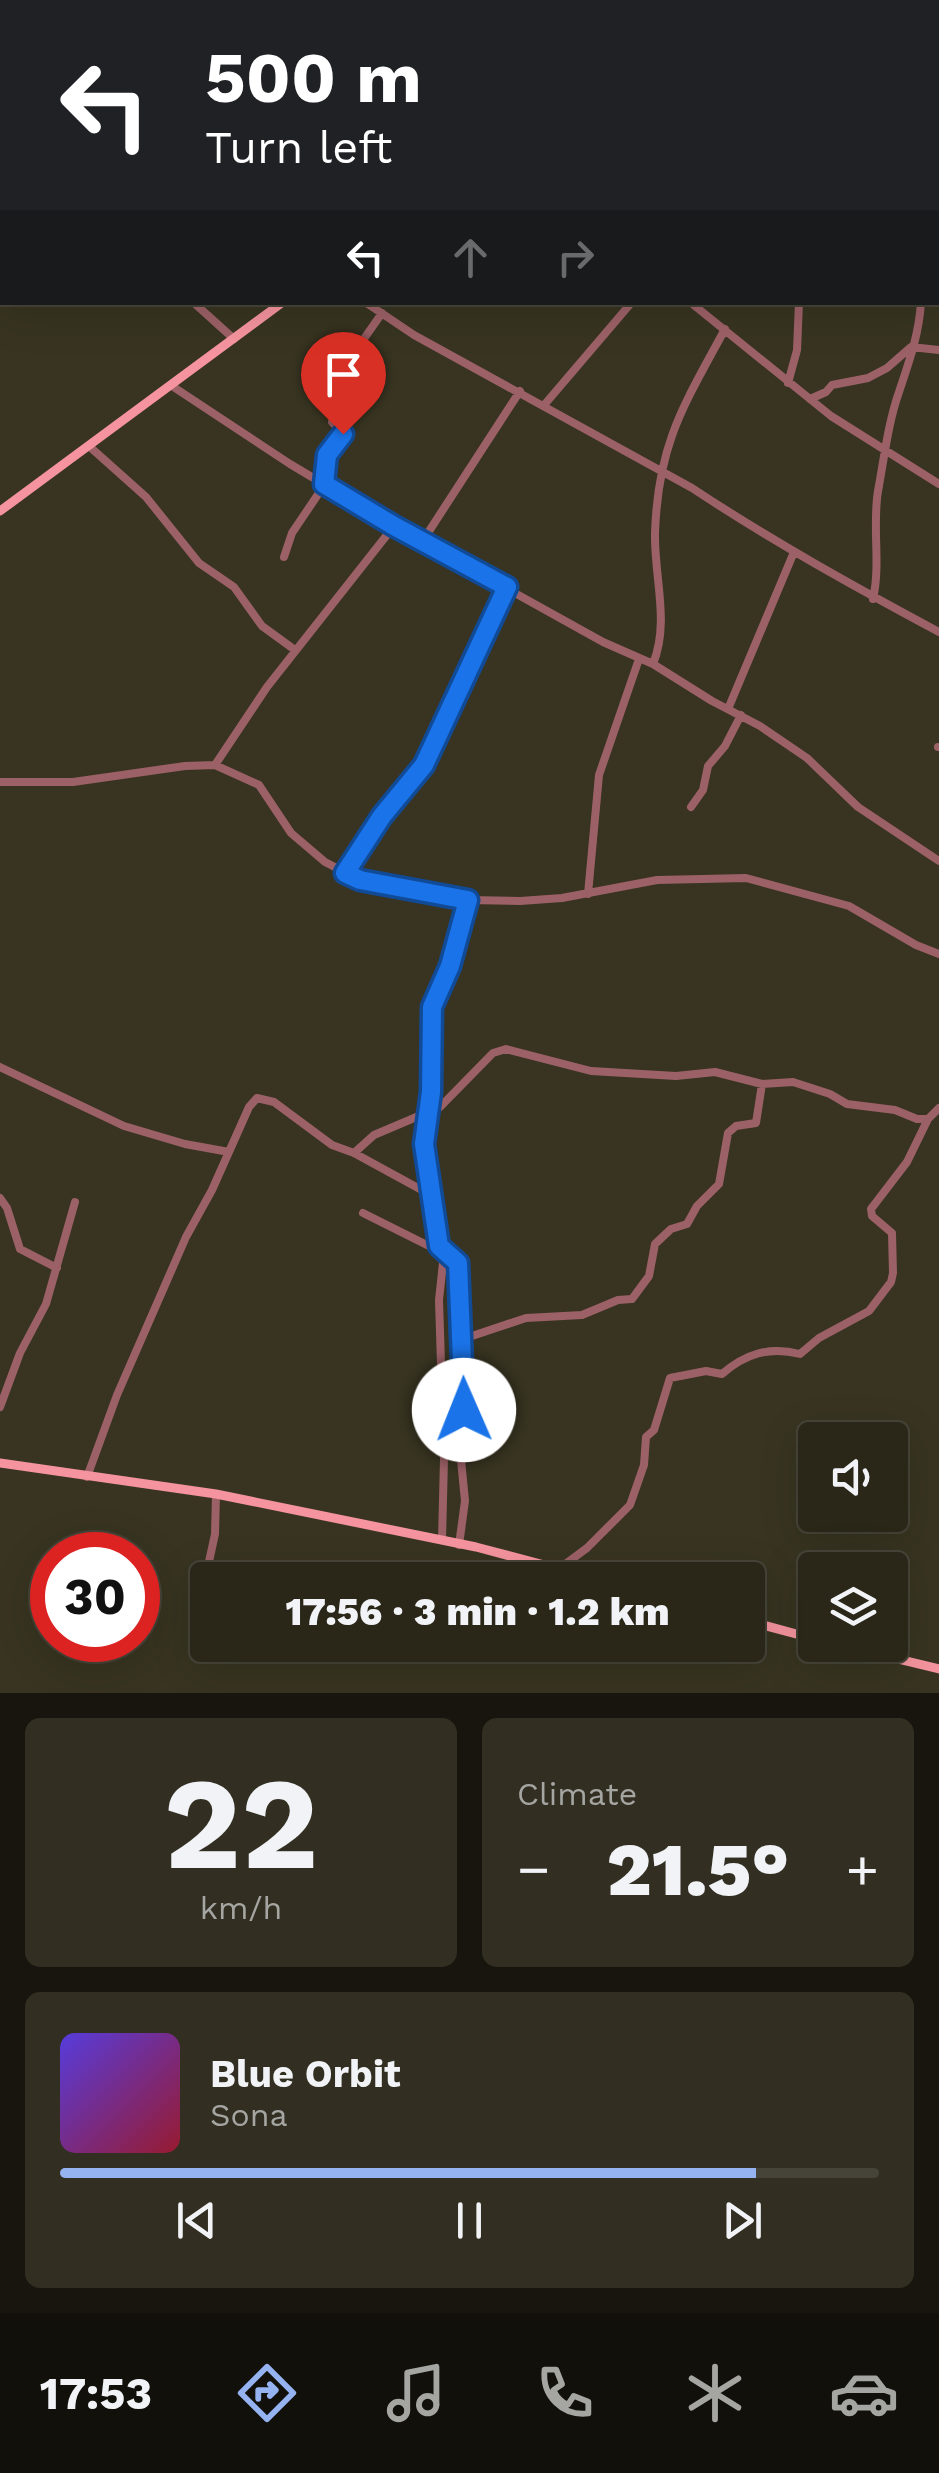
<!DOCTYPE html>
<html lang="en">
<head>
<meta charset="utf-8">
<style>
  :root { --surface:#2a2719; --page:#322f22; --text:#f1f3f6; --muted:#a5a5a2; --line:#464438; --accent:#95b2f1 }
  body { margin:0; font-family:"Work Sans",sans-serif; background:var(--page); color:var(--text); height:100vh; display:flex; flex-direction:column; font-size:38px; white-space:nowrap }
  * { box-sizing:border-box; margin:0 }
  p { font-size:32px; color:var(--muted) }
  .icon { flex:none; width:55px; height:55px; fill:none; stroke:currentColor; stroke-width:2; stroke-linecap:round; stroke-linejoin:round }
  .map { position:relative; height:1693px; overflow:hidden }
  .side { display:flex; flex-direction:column; gap:25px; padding:25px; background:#17150e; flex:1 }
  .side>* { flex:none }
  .top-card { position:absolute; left:0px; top:0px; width:940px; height:305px; box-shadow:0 10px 40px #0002,0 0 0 2px var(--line); background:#202124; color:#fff; overflow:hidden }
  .fabs { position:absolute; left:798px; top:1422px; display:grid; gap:20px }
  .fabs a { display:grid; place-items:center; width:110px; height:110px; border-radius:10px; background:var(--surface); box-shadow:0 10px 40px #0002,0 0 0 2px var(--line); font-size:50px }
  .speed { position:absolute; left:30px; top:1532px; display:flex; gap:20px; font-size:50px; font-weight:700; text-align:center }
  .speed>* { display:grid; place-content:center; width:130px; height:130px; border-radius:50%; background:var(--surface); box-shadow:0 10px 40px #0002,0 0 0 2px var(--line); line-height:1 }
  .speed .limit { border:15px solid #d22; background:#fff; color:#111 }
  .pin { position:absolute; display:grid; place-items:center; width:85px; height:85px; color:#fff; margin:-102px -42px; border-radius:50% 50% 50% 0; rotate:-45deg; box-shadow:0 0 10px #0007 }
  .pin .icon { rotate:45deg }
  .me { position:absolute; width:110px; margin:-55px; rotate:359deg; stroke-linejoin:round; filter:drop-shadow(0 0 8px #0008) }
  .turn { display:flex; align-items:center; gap:35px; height:210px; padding:0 40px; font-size:45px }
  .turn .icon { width:130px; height:130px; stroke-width:2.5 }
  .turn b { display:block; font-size:70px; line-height:85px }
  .lanes { display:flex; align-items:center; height:95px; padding:0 40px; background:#0003; justify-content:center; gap:50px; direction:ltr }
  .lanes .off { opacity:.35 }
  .big { font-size:75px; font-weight:800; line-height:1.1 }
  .side .card { flex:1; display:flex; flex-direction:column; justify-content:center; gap:15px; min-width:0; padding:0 35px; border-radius:15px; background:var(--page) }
  .side .dial { align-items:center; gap:0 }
  .dial b { font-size:130px; line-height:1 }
  .song { display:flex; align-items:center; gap:30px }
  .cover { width:120px; height:120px; border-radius:15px; background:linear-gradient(135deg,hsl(250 70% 55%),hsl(350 70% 35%)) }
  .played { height:10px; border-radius:5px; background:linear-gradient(90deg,var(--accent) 85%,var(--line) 85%) }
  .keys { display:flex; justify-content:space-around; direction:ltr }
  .heat { display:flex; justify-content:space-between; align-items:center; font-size:55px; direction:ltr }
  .side .tiles { flex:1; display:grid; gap:25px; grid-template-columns:1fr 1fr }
  .card:last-child { grid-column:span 2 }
  .trip { position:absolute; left:190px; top:1562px; width:575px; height:100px; border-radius:10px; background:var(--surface); box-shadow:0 10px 40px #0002,0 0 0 2px var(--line); font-weight:800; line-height:100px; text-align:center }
  .menu { display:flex; height:160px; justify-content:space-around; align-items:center; background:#11100a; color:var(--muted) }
  .menu .icon { width:70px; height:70px }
  .menu .active { color:var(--accent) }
  .menu b { font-size:45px; color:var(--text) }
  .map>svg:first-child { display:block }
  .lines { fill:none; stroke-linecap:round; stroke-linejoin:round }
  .minor { stroke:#9c6167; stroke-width:8 }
  .major { stroke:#f5949e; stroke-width:9 }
  .route-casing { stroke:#114b97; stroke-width:25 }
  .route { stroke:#1a73e8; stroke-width:18 }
</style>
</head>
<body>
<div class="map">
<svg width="939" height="1693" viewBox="0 0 939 1693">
  <rect width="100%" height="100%" fill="#383421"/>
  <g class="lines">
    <!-- minor -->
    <path class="minor" d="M23,0L26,2
      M634,0V2
      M797,0L799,2
      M429,2L430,0
      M791,2L792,0
      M858,2V0
      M872,2L875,0
      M938,85L939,84
      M0,192L2,194
      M938,238L939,239
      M193,302L234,339
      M365,302L414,335L692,488C772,541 855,587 939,632
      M690,302L831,416L939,484
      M788,383L797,350L799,302
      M172,386L290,464L394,526L603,642L653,664L712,701L760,726L807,758L858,807L939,861
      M810,399L826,392L832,385L868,378L887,368L911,347L939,350
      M545,404L632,302
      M90,447L146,497L199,563L234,587L262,626L295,650
      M422,542L520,391
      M284,557L292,533L325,484L327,455L343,434L332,422L334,409L349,385L340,373L382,313
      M873,599C881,563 872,527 878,491C884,459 888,423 899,392C909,362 919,335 921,302
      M653,664C670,622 654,577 655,533C658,443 684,405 725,329
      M728,709L794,552
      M938,747H939
      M215,765L267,687L394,526
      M0,782H73L185,766L215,765L259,785L291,833L325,862L360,880L468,900L520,901L562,898L657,880L746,878L849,906L916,945L939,954
      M691,807L703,790L708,766L725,746L741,715
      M345,873L382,816L424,765L507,587
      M588,894L599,775L639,659
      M0,1067L124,1126L185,1144L229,1152
      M354,1153L374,1135L440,1107L493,1053L506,1049L591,1071L676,1076L715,1072L762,1084L793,1082L830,1094L847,1104L895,1110L917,1119H928L939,1108
      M0,1198L7,1208L20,1249L57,1268
      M363,1213L441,1252
      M439,1245L458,1263L465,1410L459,1439L465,1501L459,1545
      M463,1339L526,1318L582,1315L618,1300L632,1299L649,1276L655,1244L671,1229L687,1224L697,1206L719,1184L728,1133L736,1126L756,1123L762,1084
      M0,1407L20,1353L46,1304L75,1202
      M87,1477L117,1395L186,1237L212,1190L249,1107L257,1098L274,1102L332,1145L354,1153L429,1194
      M442,1540L444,1459L439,1300L443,1263L427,1180L424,1144L431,1092L432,1007L452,961L468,900
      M560,1568L587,1548L630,1505L644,1465L646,1437L654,1430L670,1378L706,1371L722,1374C745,1354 769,1346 800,1354L819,1338L869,1311L891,1282L893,1273L892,1233L872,1216L871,1209L907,1162L928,1119
      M195,1626L215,1534L216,1494"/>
    <!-- major -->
    <path class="major" d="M693,2L696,0
      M0,511L283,302
      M0,1463L216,1494L476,1547L601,1580
      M748,1621L815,1639
      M840,1645L939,1669"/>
  </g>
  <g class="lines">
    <defs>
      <path id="route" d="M343,434L327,455L324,484L394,526L507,587L424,765L382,816L345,873L360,880L468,900L450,966L432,1007L431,1092L424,1144L439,1246L458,1263L464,1410"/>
    </defs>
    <!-- route casing -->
    <use href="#route" class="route-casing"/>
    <!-- route -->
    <use href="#route" class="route"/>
  </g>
</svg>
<div class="fabs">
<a><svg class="icon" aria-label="sound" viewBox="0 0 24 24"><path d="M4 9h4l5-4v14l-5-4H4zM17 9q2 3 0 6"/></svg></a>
<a><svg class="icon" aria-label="layers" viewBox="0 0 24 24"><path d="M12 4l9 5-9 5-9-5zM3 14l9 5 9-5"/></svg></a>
</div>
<div class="speed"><div class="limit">30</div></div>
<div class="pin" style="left:343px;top:434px;background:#d93025"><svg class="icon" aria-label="arrive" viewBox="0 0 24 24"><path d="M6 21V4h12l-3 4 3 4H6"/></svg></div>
<svg class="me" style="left:464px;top:1410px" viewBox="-20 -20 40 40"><circle r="19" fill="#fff"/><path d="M0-13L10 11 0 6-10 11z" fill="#1a73e8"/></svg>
<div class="trip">17:56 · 3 min · 1.2 km</div>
<div class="top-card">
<div class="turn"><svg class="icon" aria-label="left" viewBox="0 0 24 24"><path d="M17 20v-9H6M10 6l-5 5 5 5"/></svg><div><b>500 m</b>Turn left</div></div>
<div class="lanes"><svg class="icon" aria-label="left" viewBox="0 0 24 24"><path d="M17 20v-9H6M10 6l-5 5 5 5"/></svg><svg class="icon off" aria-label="ahead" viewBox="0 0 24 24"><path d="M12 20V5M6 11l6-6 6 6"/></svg><svg class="icon off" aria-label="right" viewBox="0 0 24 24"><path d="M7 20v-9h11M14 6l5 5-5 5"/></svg></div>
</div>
</div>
<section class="side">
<div class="tiles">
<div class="card dial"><b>22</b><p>km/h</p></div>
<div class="card"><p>Climate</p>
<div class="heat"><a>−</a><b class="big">21.5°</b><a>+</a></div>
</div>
<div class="card">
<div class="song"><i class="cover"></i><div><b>Blue Orbit</b><p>Sona</p></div></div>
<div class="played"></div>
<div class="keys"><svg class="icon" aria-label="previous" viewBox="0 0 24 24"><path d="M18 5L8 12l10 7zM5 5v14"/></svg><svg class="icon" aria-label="pause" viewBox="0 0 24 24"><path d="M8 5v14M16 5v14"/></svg><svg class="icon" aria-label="next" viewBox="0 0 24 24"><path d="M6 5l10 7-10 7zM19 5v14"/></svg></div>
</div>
</div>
</section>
<nav class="menu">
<b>17:53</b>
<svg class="icon active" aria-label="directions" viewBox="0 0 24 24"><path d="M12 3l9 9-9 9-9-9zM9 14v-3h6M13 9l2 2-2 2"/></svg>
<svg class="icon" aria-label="music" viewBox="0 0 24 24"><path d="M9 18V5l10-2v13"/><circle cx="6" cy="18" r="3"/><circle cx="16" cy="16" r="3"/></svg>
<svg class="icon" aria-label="phone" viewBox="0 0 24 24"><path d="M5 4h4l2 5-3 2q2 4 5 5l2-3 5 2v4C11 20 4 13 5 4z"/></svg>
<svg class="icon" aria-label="climate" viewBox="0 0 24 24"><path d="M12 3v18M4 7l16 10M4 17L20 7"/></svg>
<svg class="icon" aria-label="car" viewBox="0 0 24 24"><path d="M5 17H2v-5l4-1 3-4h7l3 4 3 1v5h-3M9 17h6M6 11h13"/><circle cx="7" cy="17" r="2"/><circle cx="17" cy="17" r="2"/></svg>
</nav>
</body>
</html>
